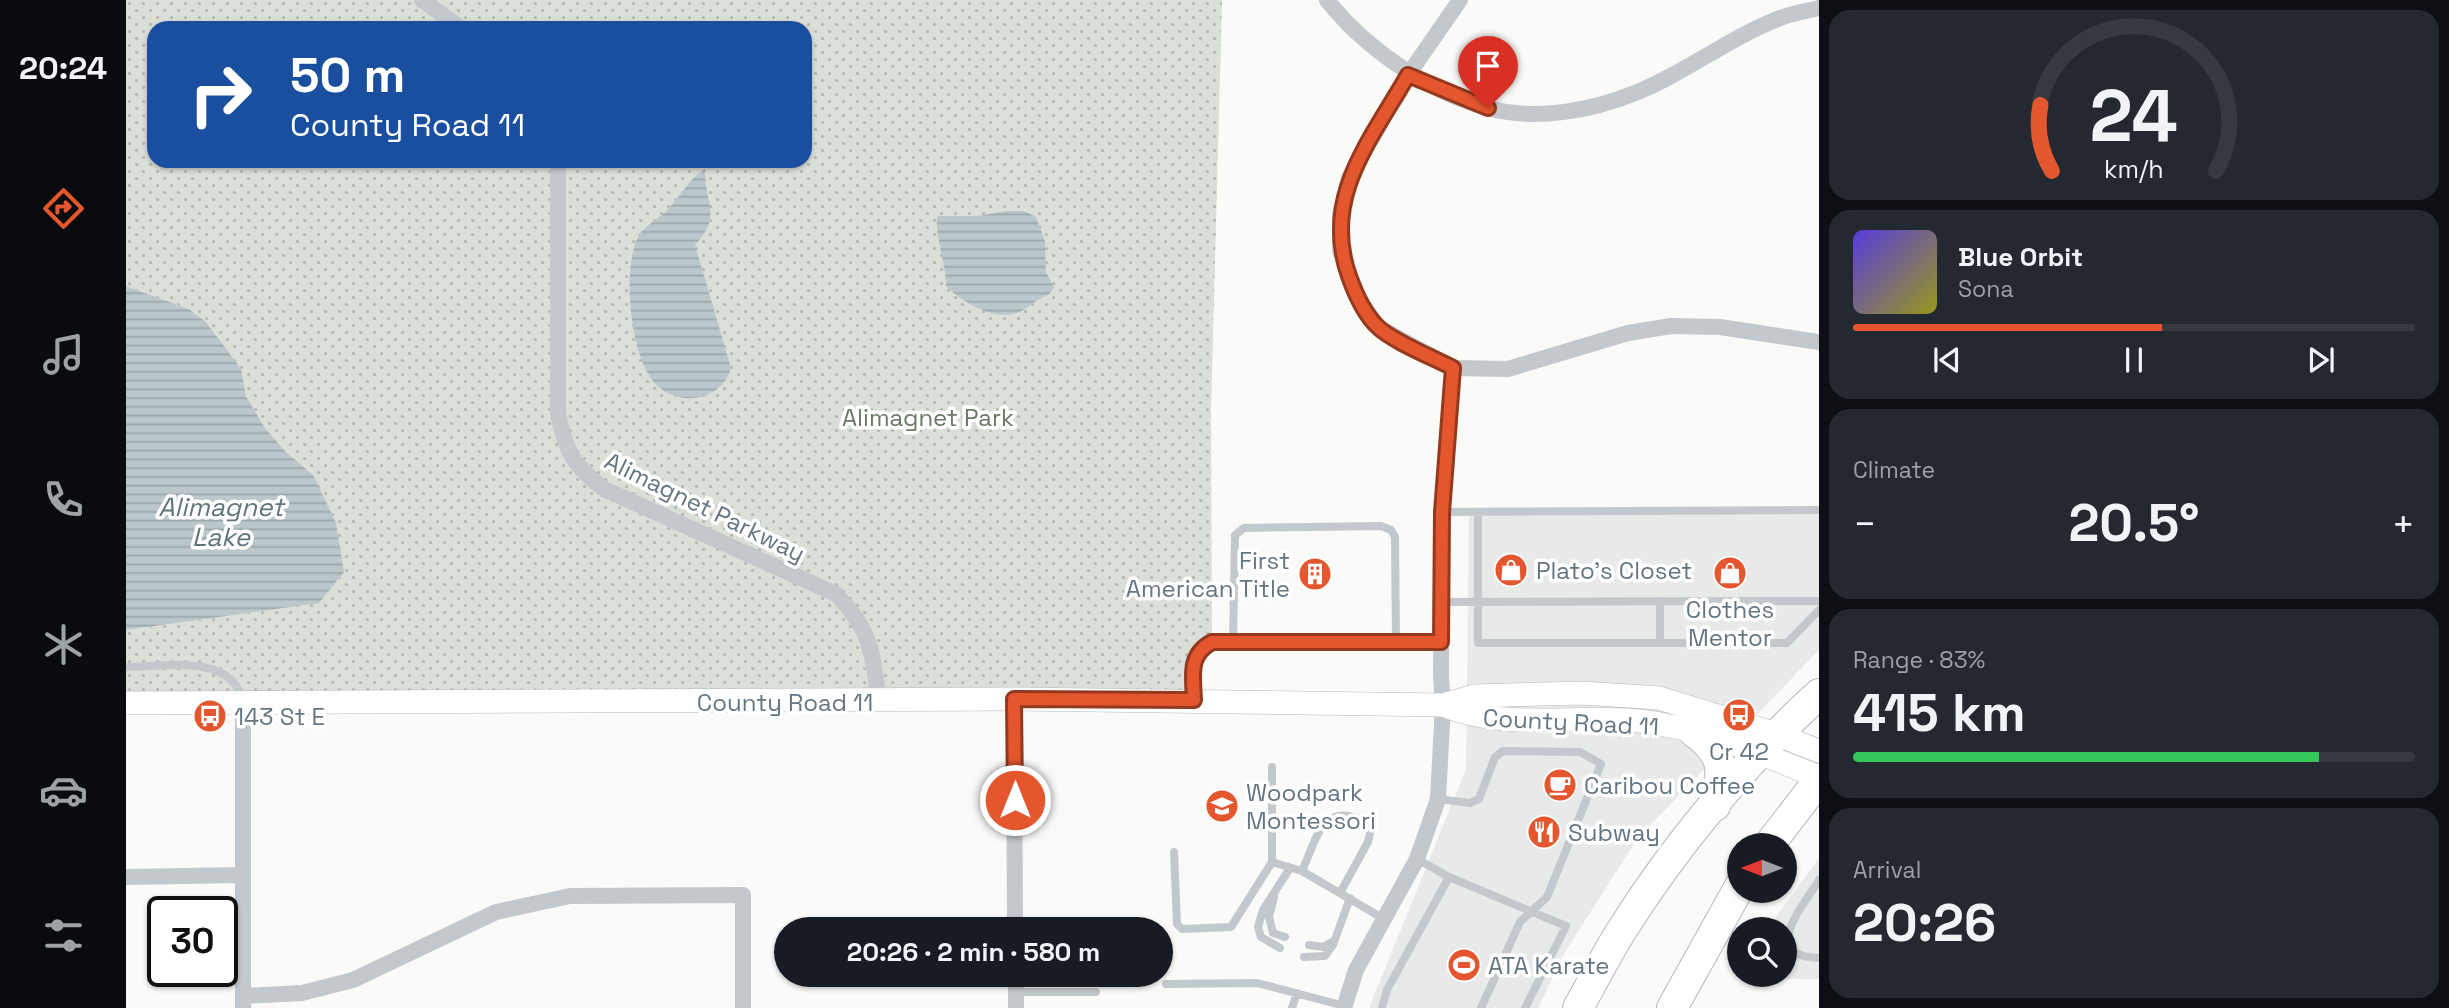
<!DOCTYPE html>
<html lang="en">
<head>
<meta charset="utf-8">
<style>
  :root { --surface:#171b24; --page:#242831; --text:#f1f3f6; --muted:#9ea1a6; --line:#363941; --accent:#e4572e }
  body { margin:0; font-family:"Space Grotesk",sans-serif; background:var(--page); color:var(--text); height:100vh; display:flex; flex-direction:column; font-size:26px; white-space:nowrap }
  * { box-sizing:border-box; margin:0 }
  p { font-size:23px; color:var(--muted) }
  .icon { flex:none; width:38px; height:38px; fill:none; stroke:currentColor; stroke-width:2; stroke-linecap:round; stroke-linejoin:round }
  .map { position:relative; flex:1; overflow:hidden }
  .sheet { display:flex; flex-direction:column; gap:10px; padding:10px; background:#0d0f14; width:630px }
  .sheet>* { flex:none }
  .hud { position:absolute; left:21px; top:21px; width:665px; height:147px; border-radius:21px; box-shadow:0 2px 5px #0004; background:#1a4fa0; color:#fff; overflow:hidden }
  .needle { width:46px; rotate:270deg }
  .fabs { position:absolute; left:1601px; top:833px; display:grid; gap:14px }
  .fabs a { display:grid; place-items:center; width:70px; height:70px; border-radius:50%; background:var(--surface); box-shadow:0 2px 5px #0004; font-size:35px }
  .speed { position:absolute; left:21px; top:896px; display:flex; gap:14px; font-size:35px; font-weight:700; text-align:center }
  .speed>* { display:grid; place-content:center; width:91px; height:91px; border-radius:50%; background:var(--surface); box-shadow:0 2px 5px #0004; line-height:1 }
  .speed .limit { border:4px solid #111; border-radius:10px; background:#fff; color:#111 }
  .pin { position:absolute; display:grid; place-items:center; width:60px; height:60px; color:#fff; margin:-72px -30px; border-radius:50% 50% 50% 0; rotate:-45deg; box-shadow:0 0 7px #0007 }
  .pin .icon { rotate:45deg }
  .me { position:absolute; width:77px; margin:-38px; rotate:0deg; stroke-linejoin:round; filter:drop-shadow(0 0 5px #0008) }
  .turn { display:flex; align-items:center; gap:24px; height:147px; padding:0 28px; font-size:32px }
  .turn .icon { width:91px; height:91px; stroke-width:2.5 }
  .turn b { display:block; font-size:49px; line-height:60px }
  .big { font-size:52px; font-weight:600; line-height:1.1 }
  .sheet .tile { flex:1; display:flex; flex-direction:column; justify-content:center; gap:10px; min-width:0; padding:0 24px; border-radius:21px; background:var(--page) }
  .sheet .dial { align-items:center; gap:0 }
  .dial svg { height:182px; overflow:visible; fill:none; stroke:var(--line); stroke-width:7; stroke-linecap:round; text-anchor:middle }
  .dial text { fill:var(--text); stroke:none }
  .song { display:flex; align-items:center; gap:21px }
  .cover { width:84px; height:84px; border-radius:10px; background:linear-gradient(135deg,hsl(250 70% 55%),hsl(60 70% 35%)) }
  .played { height:7px; border-radius:4px; background:linear-gradient(90deg,var(--accent) 55%,var(--line) 55%) }
  .keys { display:flex; justify-content:space-around; direction:ltr }
  .heat { display:flex; justify-content:space-between; align-items:center; font-size:38px; direction:ltr }
  .charge { height:10px; border-radius:5px; background:linear-gradient(90deg,#34c759 83%,var(--line) 0) }
  .trip { position:absolute; left:648px; top:917px; width:399px; height:70px; border-radius:35px; background:var(--surface); box-shadow:0 2px 5px #0004; font-weight:600; line-height:70px; text-align:center }
  main { display:flex; flex:1; min-height:0 }
  .tabs { display:flex; flex-direction:column; width:126px; justify-content:space-around; align-items:center; background:#090b0e; color:var(--muted) }
  .tabs .icon { width:49px; height:49px }
  .tabs .active { color:var(--accent) }
  .tabs b { font-size:32px; color:var(--text) }
  .map>svg:first-child { display:block }
  .built { fill:#e8e9e9 }
  .park { fill:url(#park-dots); fill-rule:evenodd }
  .water { fill:url(#water-rules) }
  .lines { fill:none; stroke-linecap:round; stroke-linejoin:round }
  .secondary-casing { stroke:#b3babf; stroke-width:24 }
  .highway-casing { stroke:#b4b9bd; stroke-width:32 }
  .lane { stroke:#c3c8cc; stroke-width:8 }
  .street { stroke:#c3c8cc; stroke-width:16 }
  .secondary { stroke:#fff; stroke-width:23 }
  .highway { stroke:#fff; stroke-width:30 }
  .route-casing { stroke:#94391e; stroke-width:18 }
  .route { stroke:#e4572e; stroke-width:12 }
  .labels { text-anchor:middle; dominant-baseline:central; stroke-width:7; stroke-linejoin:round; paint-order:stroke }
  .park-label { font-size:24px; fill:#687a64; stroke:#fff }
  .street-label { font-size:24px; fill:#657683; stroke:#fff }
  .poi-label { font-size:24px; fill:#657683; stroke:#fff; text-anchor:start }
  .water-label { font-size:26px; font-style:italic; fill:#60757c; stroke:#fff }
</style>
</head>
<body>
<main>
<nav class="tabs">
<b>20:24</b>
<svg class="icon active" aria-label="directions" viewBox="0 0 24 24"><path d="M12 3l9 9-9 9-9-9zM9 14v-3h6M13 9l2 2-2 2"/></svg>
<svg class="icon" aria-label="music" viewBox="0 0 24 24"><path d="M9 18V5l10-2v13"/><circle cx="6" cy="18" r="3"/><circle cx="16" cy="16" r="3"/></svg>
<svg class="icon" aria-label="phone" viewBox="0 0 24 24"><path d="M5 4h4l2 5-3 2q2 4 5 5l2-3 5 2v4C11 20 4 13 5 4z"/></svg>
<svg class="icon" aria-label="climate" viewBox="0 0 24 24"><path d="M12 3v18M4 7l16 10M4 17L20 7"/></svg>
<svg class="icon" aria-label="car" viewBox="0 0 24 24"><path d="M5 17H2v-5l4-1 3-4h7l3 4 3 1v5h-3M9 17h6M6 11h13"/><circle cx="7" cy="17" r="2"/><circle cx="17" cy="17" r="2"/></svg>
<svg class="icon" aria-label="filters" viewBox="0 0 24 24"><path d="M4 7h16M4 17h16"/><circle cx="9" cy="7" r="2"/><circle cx="15" cy="17" r="2"/></svg>
</nav>
<div class="map">
<svg width="1693" height="1008" viewBox="0 0 1693 1008">
  <defs>
    <pattern id="park-dots" width="8" height="8" patternUnits="userSpaceOnUse" patternTransform="scale(1.75)"><rect width="8" height="8" fill="#dadfd7"/><path d="M2 2h.1M6 6h.1" fill="none" stroke="#b4b9b4" stroke-width="1.8" stroke-linecap="round"/></pattern>
    <pattern id="water-rules" width="6" height="5" patternUnits="userSpaceOnUse" patternTransform="scale(1.75)"><rect width="6" height="5" fill="#bbc7cb"/><path d="M0 2.5h6" fill="none" stroke="#9ca6aa"/></pattern>
  </defs>
  <rect width="100%" height="100%" fill="#fafaf8"/>
  <!-- built -->
  <path class="built" d="M1693,512V650L1511,839L1439,952L1412,1008H1243L1340,769L1343,514Z
    M1693,858V979H1643L1640,975H1659V929H1641Z"/>
  <!-- park -->
  <path class="park" d="M0,0H1096L1085,409L1086,642L1068,657V700L0,703V630L153,608L187,475L160,452L139,428L120,396L114,369L80,322L63,309L0,286ZM28,28H679V161H28Z"/>
  <!-- water -->
  <path class="water" d="M579,169C578,203 597,216 569,245L605,368C596,401 551,409 528,382C504,355 496,269 512,237C518,225 534,219 543,208C556,194 562,180 579,169Z
    M881,211H898L910,217L919,242L920,272L928,288L922,295C910,298 904,308 893,312C869,322 836,302 820,286C820,263 809,237 811,216H852Z
    M0,286L63,309L80,322L115,369L120,396L139,428L160,452L187,475L210,523L218,572L193,603L0,630Z"/>
  <g class="lines">
    <defs>
      <path id="secondary" d="M0,703L888,699L1317,705L1348,696L1456,693L1533,698L1650,734L1693,751
        M1317,705C1378,731 1449,714 1514,721C1576,728 1636,754 1693,777"/>
      <path id="highway" d="M1568,732C1599,754 1598,771 1589,806
        M1643,845L1693,780
        M1452,1008C1466,983 1479,957 1494,933C1547,848 1619,761 1693,694
        M1546,1008L1614,886"/>
    </defs>
    <!-- secondary casing -->
    <use href="#secondary" class="secondary-casing"/>
    <!-- highway casing -->
    <use href="#highway" class="highway-casing"/>
    <!-- lane -->
    <path class="lane" d="M1316,512L1693,510
      M1352,512V643H1661L1693,610
      M1534,601V643
      M1315,602L1693,601
      M1107,642L1109,535L1118,528L1255,526L1265,530L1269,537L1270,641
      M0,667C38,667 106,653 116,700
      M1068,698C1067,672 1061,656 1086,642H1315
      M1312,799L1344,803L1353,799L1369,757L1377,751L1454,752L1475,764L1421,897L1394,922L1355,1008
      M1048,852L1051,924L1056,929L1105,927L1146,862L1176,871L1258,919
      M1291,859L1323,877L1440,926L1399,1008
      M1146,862V767
      M1176,871C1191,838 1196,800 1240,822L1245,829L1242,842L1214,893
      M1693,880C1676,908 1633,956 1693,958
      M1148,897L1143,917L1147,933L1159,937
      M1183,945L1197,947L1206,942
      M1154,948L1135,937L1132,927L1137,910L1164,868
      M1178,957L1199,956L1207,945L1224,898
      M1040,984L1131,983L1219,1006
      M890,992H970
      M1166,1008L1171,993
      M1256,1008L1261,990L1323,877"/>
    <!-- street -->
    <path class="street" d="M296,0L335,28
      M1201,0C1238,47 1303,93 1362,108C1409,121 1465,111 1509,93C1560,73 1605,36 1657,17C1668,13 1681,11 1693,8
      M1334,0L1282,75L1223,178L1214,214V251L1229,293L1252,327L1327,368L1382,369L1502,333L1545,326L1594,327L1693,342
      M432,161V414C440,452 447,465 478,489L710,594C746,631 746,652 753,702
      M888,699L889,929
      M0,877L117,875
      M890,975V1008
      M117,996L176,993L227,980L370,912L444,896L617,895V1008
      M117,1008V703
      M1218,1008L1230,970L1291,859L1312,799L1317,705L1315,676L1316,512L1327,368"/>
    <!-- secondary -->
    <use href="#secondary" class="secondary"/>
    <!-- highway -->
    <use href="#highway" class="highway"/>
  </g>
  <g class="lines">
    <defs>
      <path id="route" d="M889,800L888,699L1068,700C1067,675 1062,655 1086,642H1315L1316,512L1327,368C1308,358 1266,341 1252,327C1238,314 1229,293 1223,276C1195,197 1245,140 1282,75L1362,108"/>
    </defs>
    <!-- route casing -->
    <use href="#route" class="route-casing"/>
    <!-- route -->
    <use href="#route" class="route"/>
  </g>
  <!-- icons -->
  <defs>
    <symbol id="shop-disc" viewBox="-11 -11 22 22"><circle r="9.5" fill="#e4572e" stroke="#fff"/><path d="M-5-2.5h2.3a2.7 3.5 0 0 1 5.4 0H5L5.5 6h-11ZM-1.5-2.5h3a1.5 2.3 0 0 0-3 0Z" fill="#fff"/></symbol>
    <symbol id="building-disc" viewBox="-11 -11 22 22"><circle r="9.5" fill="#e4572e" stroke="#fff"/><path d="M-4-6H4V6H1V3H-1V6H-4ZM-2.5-4.3h1.7v1.8h-1.7ZM.8-4.3h1.7v1.8H.8ZM-2.5-1h1.7V.8h-1.7ZM.8-1h1.7V.8H.8Z" fill="#fff"/></symbol>
    <symbol id="bus-disc" viewBox="-11 -11 22 22"><circle r="9.5" fill="#e4572e" stroke="#fff"/><path d="M-5-6H5V4H4V6H2V4H-2V6H-4V4H-5ZM-3.5-4V0h7V-4ZM-3.5 1.2v1.5H-2V1.2ZM2 1.2v1.5H3.5V1.2Z" fill="#fff"/></symbol>
    <symbol id="cafe-disc" viewBox="-11 -11 22 22"><circle r="9.5" fill="#e4572e" stroke="#fff"/><path d="M-5.5-4.5H6V0H3Q3 3.5 0 3.5H-2.5Q-5.5 3.5-5.5 0ZM3-3.2v2h1.7v-2ZM-6 4.5H4V6H-6Z" fill="#fff"/></symbol>
    <symbol id="school-disc" viewBox="-11 -11 22 22"><circle r="9.5" fill="#e4572e" stroke="#fff"/><path d="M0-5L7-2L0 1L-7-2ZM-4 1L0 2.5L4 1V4Q0 6-4 4Z" fill="#fff"/></symbol>
    <symbol id="restaurant-disc" viewBox="-11 -11 22 22"><circle r="9.5" fill="#e4572e" stroke="#fff"/><path d="M-5-6h1v4h1v-4h1v4h1v-4h1v5L-1.5 .5V6h-2V.5L-5-1ZM5-6V6H3V1.5H1.5Q1.5-4 5-6Z" fill="#fff"/></symbol>
    <symbol id="stadium-disc" viewBox="-11 -11 22 22"><circle r="9.5" fill="#e4572e" stroke="#fff"/><path d="M0-5a6.5 5 0 1 0 0 10a6.5 5 0 1 0 0-10ZM-3.5-1.8h7v3.6h-7Z" fill="#fff"/></symbol>
  </defs>
  <g fill-rule="evenodd">
    <use href="#shop-disc" x="1366" y="551" width="38" height="38"/>
    <use href="#shop-disc" x="1585" y="554" width="38" height="38"/>
    <use href="#building-disc" x="1170" y="555" width="38" height="38"/>
    <use href="#bus-disc" x="1594" y="696" width="38" height="38"/>
    <use href="#bus-disc" x="65" y="697" width="38" height="38"/>
    <use href="#cafe-disc" x="1415" y="766" width="38" height="38"/>
    <use href="#school-disc" x="1077" y="787" width="38" height="38"/>
    <use href="#restaurant-disc" x="1399" y="813" width="38" height="38"/>
    <use href="#stadium-disc" x="1319" y="946" width="38" height="38"/>
  </g>
  <g class="labels">
    <!-- park labels -->
    <g class="park-label">
      <text x="802" y="417">Alimagnet Park</text>
    </g>
    <!-- street labels -->
    <g class="street-label">
      <text transform="translate(579 507) rotate(26)">Alimagnet Parkway</text>
      <text x="659" y="702">County Road 11</text>
      <text transform="translate(1445 722) rotate(3)">County Road 11</text>
    </g>
    <!-- poi labels -->
    <g class="poi-label">
      <text x="1164" y="560" text-anchor="end">First<tspan x="1164" dy="28">American Title</tspan></text>
      <text x="1410" y="570">Plato's Closet</text>
      <text x="1604" y="609" text-anchor="middle">Clothes<tspan x="1604" dy="28">Mentor</tspan></text>
      <text x="108" y="716">143 St E</text>
      <text x="1613" y="751" text-anchor="middle">Cr 42</text>
      <text x="1458" y="785">Caribou Coffee</text>
      <text x="1120" y="792">Woodpark<tspan x="1120" dy="28">Montessori</tspan></text>
      <text x="1442" y="832">Subway</text>
      <text x="1362" y="965">ATA Karate</text>
    </g>
    <!-- water labels -->
    <g class="water-label">
      <text x="95" y="507">Alimagnet<tspan x="95" dy="30">Lake</tspan></text>
    </g>
  </g>
</svg>
<div class="fabs">
<a><svg class="needle" viewBox="-14 -14 28 28"><path d="M0-13l5 13h-10z" fill="#e53935"/><path d="M0 13l5-13h-10z" fill="#9ea1a6"/></svg></a>
<a><svg class="icon" aria-label="search" viewBox="0 0 24 24"><circle cx="10" cy="10" r="6"/><path d="M15 15l6 6"/></svg></a>
</div>
<div class="speed"><div class="limit">30</div></div>
<div class="pin" style="left:1362px;top:108px;background:#d93025"><svg class="icon" aria-label="arrive" viewBox="0 0 24 24"><path d="M6 21V4h12l-3 4 3 4H6"/></svg></div>
<svg class="me" style="left:889px;top:800px" viewBox="-20 -20 40 40"><circle r="17" fill="#e4572e" stroke="#fff" stroke-width="3"/><path d="M0-11L8 9 0 5-8 9z" fill="#fff"/></svg>
<div class="trip">20:26 · 2 min · 580 m</div>
<div class="hud">
<div class="turn"><svg class="icon" aria-label="right" viewBox="0 0 24 24"><path d="M7 20v-9h11M14 6l5 5-5 5"/></svg><div><b>50 m</b>County Road 11</div></div>
</div>
</div>
<section class="sheet">
<div class="tile dial"><svg viewBox="0 0 100 80">
<path d="M14 69A42 42 0 1 1 86 69"/>
<path d="M14 69A42 42 0 0 1 9 40" stroke="#e4572e"/>
<text x="50" y="56" font-size="32" font-weight="700">24</text>
<text x="50" y="72" font-size="11">km/h</text>
</svg></div>
<div class="tile">
<div class="song"><i class="cover"></i><div><b>Blue Orbit</b><p>Sona</p></div></div>
<div class="played"></div>
<div class="keys"><svg class="icon" aria-label="previous" viewBox="0 0 24 24"><path d="M18 5L8 12l10 7zM5 5v14"/></svg><svg class="icon" aria-label="pause" viewBox="0 0 24 24"><path d="M8 5v14M16 5v14"/></svg><svg class="icon" aria-label="next" viewBox="0 0 24 24"><path d="M6 5l10 7-10 7zM19 5v14"/></svg></div>
</div>
<div class="tile"><p>Climate</p>
<div class="heat"><a>−</a><b class="big">20.5°</b><a>+</a></div>
</div>
<div class="tile"><p>Range · 83%</p><b class="big">415 km</b><div class="charge"></div></div>
<div class="tile"><p>Arrival</p><b class="big">20:26</b></div>
</section>
</main>
</body>
</html>
